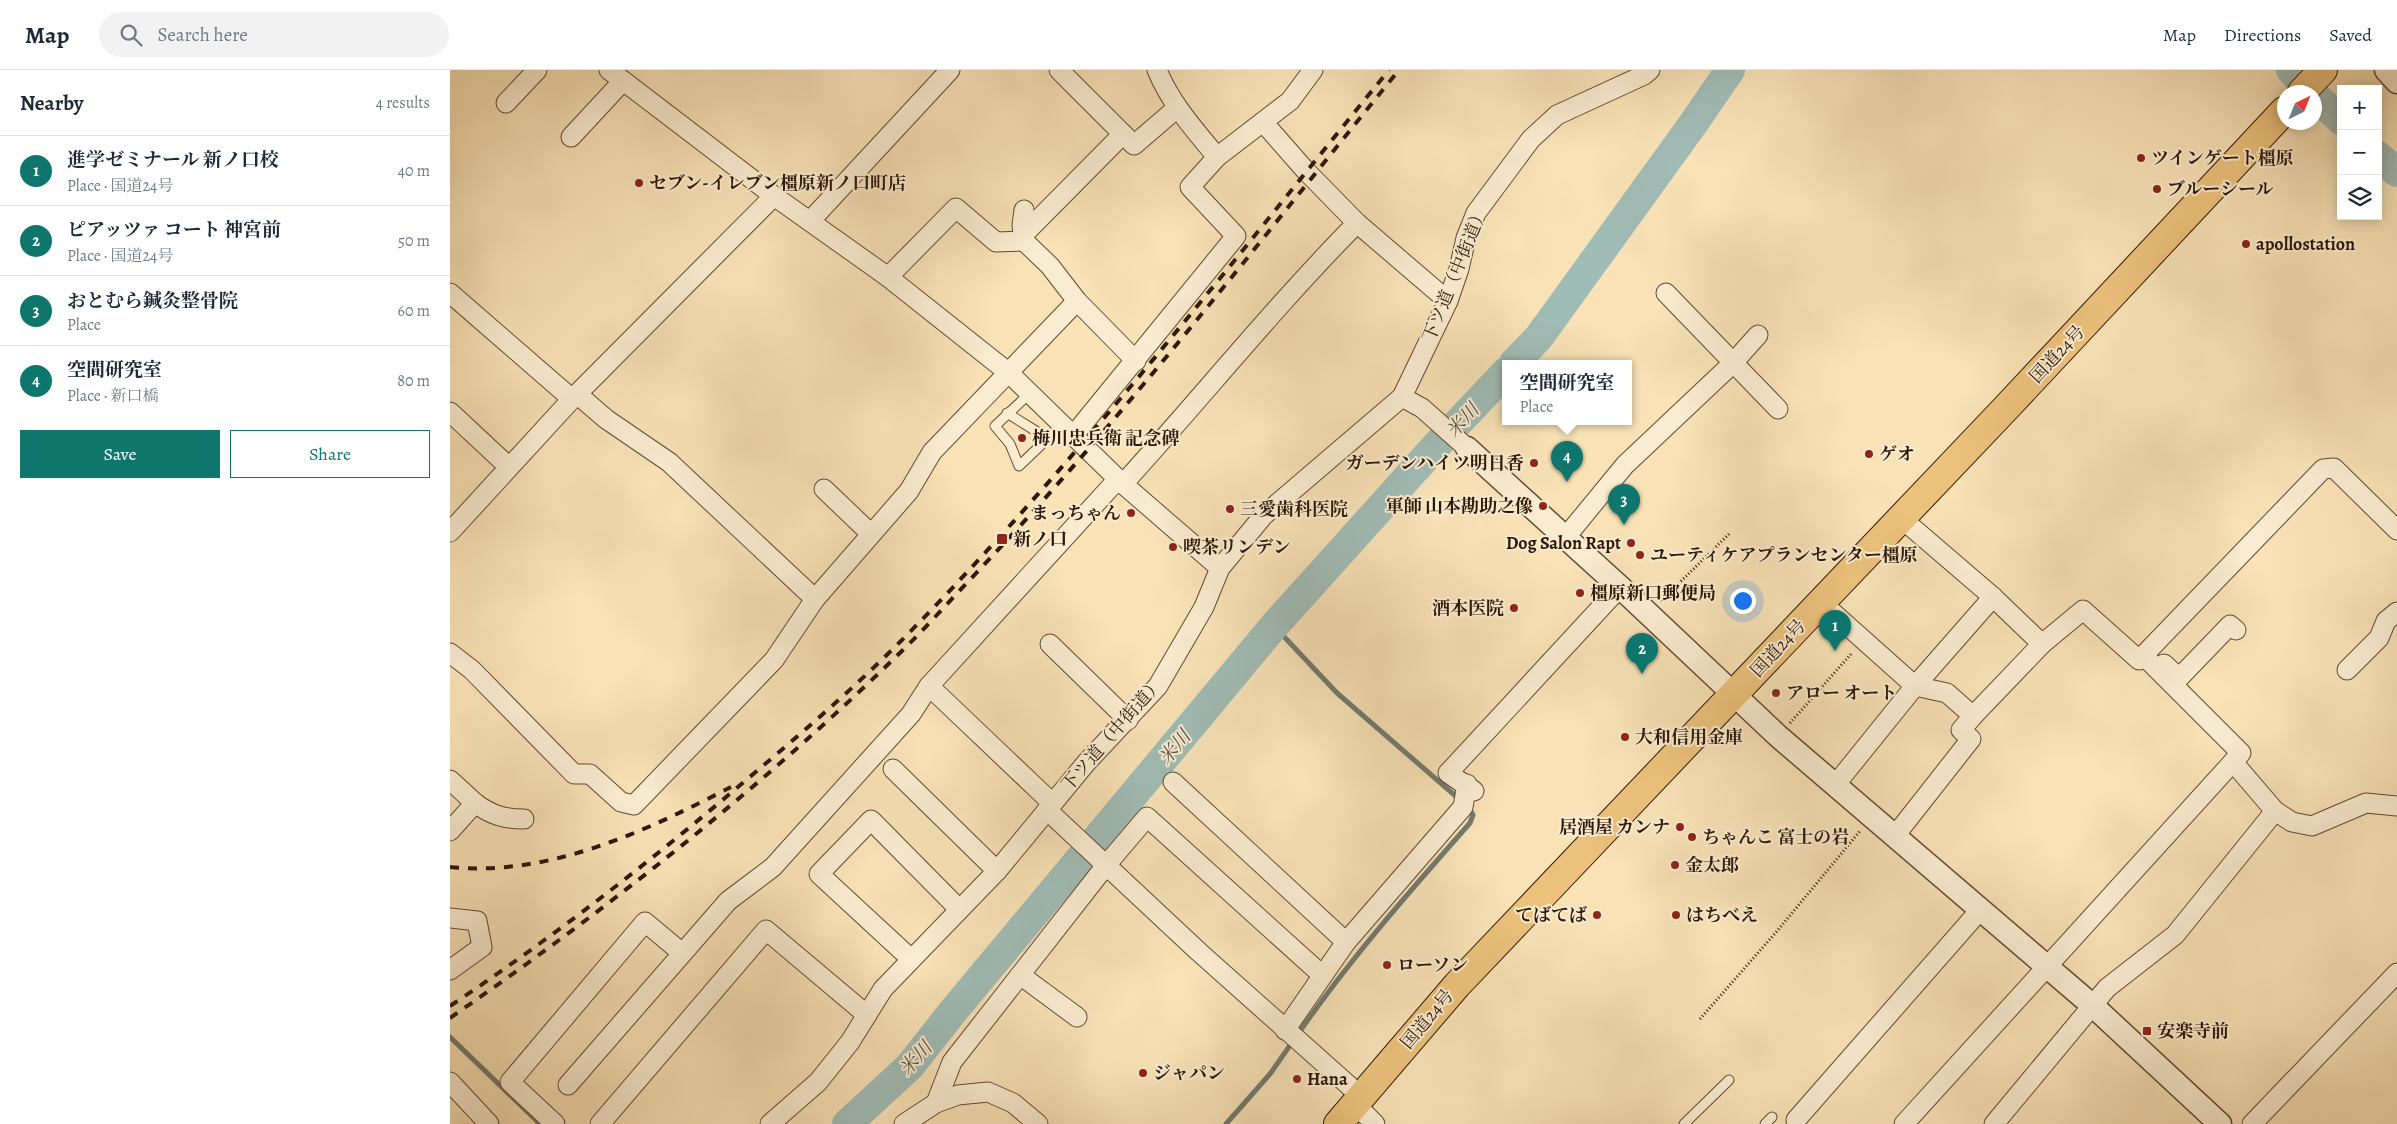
<!DOCTYPE html>
<meta charset="utf-8">
<style>
:root{--surface:#fff;--page:#f2f2f3;--text:#1f2937;--muted:#747a83;--line:#e0e1e3;--accent:#0f766e}
body{margin:0;font-family:Alegreya,"Noto Serif JP",serif;background:var(--page);color:var(--text)}
.controls{position:absolute;right:15px;top:15px;display:grid;overflow:hidden;border-radius:0px;box-shadow:0 2px 12px #0003}
.controls button{width:45px;height:45px;display:grid;place-items:center;padding:0;border:0;border-bottom:1px solid var(--line);background:var(--surface);color:var(--text);font:25px sans-serif}
.compass{position:absolute;left:1827px;top:15px;width:45px;height:45px;border-radius:50%;background:var(--surface);box-shadow:0 2px 12px #0003;rotate:43deg}
.you{position:absolute;left:1292px;top:530px;width:18px;height:18px;margin:-12px;border:4px solid #fff;border-radius:50%;background:#1a73e8;box-shadow:0 0 0 8px #1a73e833}
.badge{display:grid;place-items:center;width:32px;height:32px;border-radius:50%;background:var(--accent);color:#fff;font-size:16px;font-weight:700}
.pin{position:absolute;translate:-50% -41px;filter:drop-shadow(0 1px 2px #0008)}
.pin::after{content:'';position:absolute;top:26px;width:18px;height:15px;background:inherit;clip-path:polygon(0 0,100% 0,50% 100%)}
.popup{position:absolute;left:1052px;top:290px;width:130px;height:65px;box-sizing:border-box;display:grid;place-content:center;border-radius:0px;background:var(--surface);filter:drop-shadow(0 1px 4px #0005);font-size:16px;white-space:nowrap;color:var(--muted)}
.popup b{font-size:19px;color:var(--text)}
.popup::after{content:'';position:absolute;left:50%;top:100%;margin-left:-10px;border:10px solid transparent;border-top-color:var(--surface)}
.list{margin:0;padding:0;list-style:none}
h2{display:flex;justify-content:space-between;align-items:center;height:65px;margin:0;padding:0 20px;font-size:21px}
h2 small{font-size:16px;font-weight:400;color:var(--muted)}
.list li{display:grid;grid-template-columns:32px 1fr auto;gap:15px;align-items:center;box-sizing:border-box;height:70px;padding:0 20px;border-top:1px solid var(--line)}
.list b{display:block;font-size:19px;white-space:nowrap}
.list p{margin:0;font-size:16px;white-space:nowrap;color:var(--muted)}
.list em{font-size:16px;font-style:normal;color:var(--muted)}
.actions{display:flex;gap:10px;padding:15px 20px}
.actions a{flex:1;padding:11px 0;border:1px solid var(--accent);border-radius:0px;text-align:center;font-size:18px;color:var(--accent)}
.actions .main{background:var(--accent);color:#fff}
.icon{flex:none;width:28px;height:28px;fill:none;stroke:currentColor;stroke-width:2;stroke-linecap:round;stroke-linejoin:round}
.map{position:relative;flex:none;width:1947px;height:1054px;overflow:hidden}
header{display:flex;align-items:center;gap:30px;box-sizing:border-box;height:70px;padding:0 25px;background:var(--surface);border-bottom:1px solid var(--line)}
header strong{font-size:24px}
nav{display:flex;gap:28px;margin-inline-start:auto;font-size:18px}
.search{width:350px;height:45px;background:var(--page);display:flex;align-items:center;gap:12px;box-sizing:border-box;padding:0 18px;border-radius:28px;color:var(--muted);font-size:19px}
main{display:flex}
aside{flex:1;background:var(--surface)}
.map>svg:first-child{display:block}
</style>
<header>
<strong>Map</strong>
<div class="search"><svg class="icon" aria-label="search" viewBox="0 0 24 24"><circle cx="10" cy="10" r="6"/><path d="M15 15l6 6"/></svg>Search here</div>
<nav><a>Map</a><a>Directions</a><a>Saved</a></nav>
</header>
<main>
<aside>
<h2>Nearby<small>4 results</small></h2>
<ul class="list">
<li><span class="badge">1</span><div><b>進学ゼミナール 新ノ口校</b><p>Place · 国道24号</p></div><em>40 m</em></li>
<li><span class="badge">2</span><div><b>ピアッツァ コート 神宮前</b><p>Place · 国道24号</p></div><em>50 m</em></li>
<li><span class="badge">3</span><div><b>おとむら鍼灸整骨院</b><p>Place</p></div><em>60 m</em></li>
<li><span class="badge">4</span><div><b>空間研究室</b><p>Place · 新口橋</p></div><em>80 m</em></li>
</ul>
<div class="actions"><a class="main">Save</a><a>Share</a></div>
</aside>
<div class="map">
<svg width="1947" height="1054" viewBox="0 0 1947 1054">
<rect width="100%" height="100%" fill="#f8e2b6"/>
<filter id="stains"><feTurbulence type="fractalNoise" baseFrequency=".004" numOctaves="4"/><feColorMatrix values="0 0 0 0 .2 0 0 0 0 .09 0 0 0 0 .02 0 0 0 .5 -.17"/></filter>
<radialGradient id="worn" r=".72"><stop offset=".6" stop-color="#630" stop-opacity="0"/><stop offset="1" stop-color="#630" stop-opacity=".3"/></radialGradient>
<g fill="none" stroke-linecap="round" stroke-linejoin="round">
<g stroke="#737a70" stroke-width="5">
<polyline points="824,556 887,623 1009,729"/>
<path d="M848,964C900,889 960,821 1020,753L1023,745L1018,736"/>
<polyline points="0,967 90,1054"/>
<polyline points="776,1054 820,1004 843,971"/>
</g>
<g stroke="#a0bcb6" stroke-width="30">
<polyline points="1841,0 1862,22"/>
<polyline points="1864,25 1891,50"/>
<polyline points="1928,86 1947,102"/>
<polyline points="1064,293 1089,267 1243,54 1280,0"/>
<polyline points="397,1054 460,996 504,940 824,556 985,377 1056,302"/>
</g>
<defs>
<g id="service">
<polyline points="557,343 589,363 591,375 569,396 560,374 545,356 580,323"/>
<polyline points="1234,1054 1279,1010"/>
<polyline points="1315,1054 1322,1047"/>
</g>
<g id="minor">
<polyline points="159,0 324,126 438,207 559,303 673,414 770,498"/>
<polyline points="609,0 684,75 727,38"/>
<path d="M707,0C721,34 744,59 767,87L840,31L863,0"/>
<polyline points="56,33 87,0"/>
<polyline points="813,52 856,101 907,153 998,231"/>
<polyline points="121,67 173,11"/>
<polyline points="574,140 572,155 574,171 600,196 627,231 686,291"/>
<polyline points="361,150 500,0"/>
<polyline points="573,165 673,64"/>
<polyline points="438,207 506,138 546,172 574,171"/>
<polyline points="0,223 122,329"/>
<polyline points="1216,223 1328,339"/>
<polyline points="127,324 156,349 219,392 365,529"/>
<polyline points="952,327 972,338 1017,378"/>
<polyline points="0,342 59,397"/>
<polyline points="623,366 786,166 740,117 767,87"/>
<path d="M673,414C752,327 825,236 907,153"/>
<polyline points="374,419 421,464"/>
<polyline points="1451,448 1543,527 1592,574 1633,540 1689,590 1873,399 1884,398 1947,460"/>
<polyline points="0,462 122,329 324,126"/>
<polyline points="1115,468 1175,395 1282,294 1308,265"/>
<polyline points="1371,532 1465,616 1497,623 1523,646 1592,574"/>
<polyline points="600,574 678,650"/>
<polyline points="0,583 22,600 124,704 140,704 171,732 184,735 324,590 365,529 459,421 482,382 627,231"/>
<polyline points="1714,594 1729,608 1780,555 1786,560"/>
<polyline points="1897,600 1929,568 1936,551 1947,542"/>
<polyline points="479,616 602,733"/>
<polyline points="1783,692 1825,741 1842,752 1862,756 1916,733 1947,736"/>
<polyline points="443,699 547,801"/>
<polyline points="0,710 25,733 0,761"/>
<polyline points="723,712 896,872"/>
<polyline points="1386,714 1465,616 1543,527"/>
<polyline points="1024,721 998,703 1170,517"/>
<path d="M25,733C41,745 54,749 74,749"/>
<polyline points="597,740 749,882 904,1020 911,1040 925,1054"/>
<polyline points="1444,767 1521,669 1511,660 1523,646"/>
<polyline points="0,848 27,851 32,877 0,900"/>
<polyline points="461,889 369,804 421,750 509,839"/>
<polyline points="570,905 627,947"/>
<polyline points="835,960 896,872 1013,737 1017,714"/>
<polyline points="0,1012 39,1054"/>
<polyline points="118,1015 278,831 323,797 461,644 479,616 668,409"/>
<polyline points="486,1033 502,992 657,794 697,747 872,905"/>
<polyline points="1346,1050 1531,839"/>
<polyline points="105,1054 60,1012 195,852 232,883"/>
<polyline points="150,1054 316,860 417,945"/>
<polyline points="320,1054 368,1012 400,972 433,919 547,801 636,693 708,616 754,537 770,498 814,445 952,327 998,231 1009,199 1016,168 1026,143 1081,69 1107,45 1194,5 1200,0"/>
<polyline points="454,1054 486,1033 508,1025 538,1022 563,1033 588,1054"/>
<polyline points="1454,1054 1791,683 1693,585"/>
<polyline points="1544,1054 1657,918 1725,865 1825,741"/>
<polyline points="1802,1054 1947,903"/>
</g>
<g id="tertiary">
<polyline points="1936,0 1947,12"/>
<polyline points="1017,378 1170,517 1328,666 1643,936 1770,1054"/>
</g>
<g id="trunk">
<polyline points="1852,22 1873,0"/>
<polyline points="888,1054 1007,915 1555,339 1834,41"/>
</g>
</defs>
<use href="#service" stroke="#614a33" stroke-width="11"/>
<use href="#minor" stroke="#614a33" stroke-width="21"/>
<use href="#tertiary" stroke="#614a33" stroke-width="25"/>
<use href="#trunk" stroke="#2f1707" stroke-width="30"/>
<g stroke="#2f1707" stroke-width="3" stroke-dasharray="1 2.5" stroke-linecap="butt">
<polyline points="1211,531 1280,463"/>
<polyline points="1340,653 1402,583"/>
<polyline points="1250,949 1328,860 1410,761"/>
</g>
<use href="#service" stroke="#faecd0" stroke-width="9"/>
<use href="#minor" stroke="#faecd0" stroke-width="19"/>
<use href="#tertiary" stroke="#faecd0" stroke-width="22"/>
<use href="#trunk" stroke="#ecc17b" stroke-width="28"/>
<g stroke="#2f1707" stroke-width="4" stroke-dasharray="9 9" stroke-linecap="butt">
<path d="M0,797C99,807 196,761 281,717"/>
<path d="M0,936C99,870 192,798 282,722C340,673 398,624 452,570C628,392 781,193 939,0"/>
<path d="M0,948C162,836 316,714 457,576C482,551 506,524 531,498C680,340 812,168 949,0"/>
</g>
</g>
<g fill="#8f2418" stroke="#faecd0" stroke-width="2">
<circle cx="1691" cy="88" r="5"/>
<circle cx="189" cy="113" r="5"/>
<circle cx="1707" cy="119" r="5"/>
<circle cx="1796" cy="174" r="5"/>
<circle cx="572" cy="368" r="5"/>
<circle cx="1419" cy="384" r="5"/>
<circle cx="1084" cy="393" r="5"/>
<circle cx="1093" cy="436" r="5"/>
<circle cx="780" cy="439" r="5"/>
<circle cx="681" cy="443" r="5"/>
<rect x="546" y="463" width="12" height="12" rx="2.5"/>
<circle cx="1181" cy="473" r="5"/>
<circle cx="723" cy="477" r="5"/>
<circle cx="1190" cy="485" r="5"/>
<circle cx="1130" cy="523" r="5"/>
<circle cx="1064" cy="538" r="5"/>
<circle cx="1326" cy="623" r="5"/>
<circle cx="1175" cy="667" r="5"/>
<circle cx="1230" cy="757" r="5"/>
<circle cx="1242" cy="767" r="5"/>
<circle cx="1225" cy="795" r="5"/>
<circle cx="1147" cy="845" r="5"/>
<circle cx="1226" cy="845" r="5"/>
<circle cx="937" cy="895" r="5"/>
<rect x="1692" y="956" width="10" height="10" rx="2.5"/>
<circle cx="693" cy="1003" r="5"/>
<circle cx="847" cy="1009" r="5"/>
</g>
<g text-anchor="middle" stroke-width="4" stroke-linejoin="round" paint-order="stroke">
<g font-size="18" font-weight="bold" fill="#2f1707" stroke="#faecd0" text-anchor="start">
<text x="1701" y="94">ツインゲート橿原</text>
<text x="199" y="119">セブン-イレブン橿原新ノ口町店</text>
<text x="1717" y="125">ブルーシール</text>
<text x="1806" y="180">apollostation</text>
<text x="582" y="374">梅川忠兵衛 記念碑</text>
<text x="1429" y="390">ゲオ</text>
<text x="1074" y="399" text-anchor="end">ガーデンハイツ明日香</text>
<text x="1083" y="442" text-anchor="end">軍師 山本勘助之像</text>
<text x="790" y="445">三愛歯科医院</text>
<text x="671" y="449" text-anchor="end">まっちゃん</text>
<text x="563" y="475">新ノ口</text>
<text x="1171" y="479" text-anchor="end">Dog Salon Rapt</text>
<text x="733" y="483">喫茶リンデン</text>
<text x="1200" y="491">ユーティケアプランセンター橿原</text>
<text x="1140" y="529">橿原新口郵便局</text>
<text x="1054" y="544" text-anchor="end">酒本医院</text>
<text x="1336" y="629">アロー オート</text>
<text x="1185" y="673">大和信用金庫</text>
<text x="1220" y="763" text-anchor="end">居酒屋 カンナ</text>
<text x="1252" y="773">ちゃんこ 富士の岩</text>
<text x="1235" y="801">金太郎</text>
<text x="1137" y="851" text-anchor="end">てばてば</text>
<text x="1236" y="851">はちべえ</text>
<text x="947" y="901">ローソン</text>
<text x="1707" y="967">安楽寺前</text>
<text x="703" y="1009">ジャパン</text>
<text x="857" y="1015">Hana</text>
</g>
<g font-size="18" fill="#2f1707" stroke="#faecd0">
<text transform="translate(1005 204) rotate(-68)" y="6">下ツ道（中街道）</text>
<text transform="translate(1607 284) rotate(-47)" y="6">国道24号</text>
<text transform="translate(1328 578) rotate(-47)" y="6">国道24号</text>
<text transform="translate(662 664) rotate(-49)" y="6">下ツ道（中街道）</text>
<text transform="translate(977 949) rotate(-50)" y="6">国道24号</text>
</g>
<g font-size="19" font-style="italic" fill="#575144" stroke="#faecd0">
<text transform="translate(1012 350) rotate(-48)" y="7">米川</text>
<text transform="translate(724 677) rotate(-50)" y="7">米川</text>
<text transform="translate(465 988) rotate(-48)" y="7">米川</text>
</g>
</g>
<rect width="100%" height="100%" filter="url(#stains)"/>
<rect width="100%" height="100%" fill="url(#worn)"/>
</svg>
<div class="controls">
<button>+</button>
<button>−</button>
<button><svg class="icon" aria-label="layers" viewBox="0 0 24 24"><path d="M12 4l9 5-9 5-9-5zM3 14l9 5 9-5"/></svg></button>
</div>
<svg class="compass" viewBox="-18 -18 36 36"><path d="M0-13l5 13h-10z" fill="#e53935"/><path d="M0 13l5-13h-10z" fill="#747a83"/></svg>
<div class="you"></div>
<div class="pin badge" style="left:1385px;top:581px">1</div>
<div class="pin badge" style="left:1192px;top:604px">2</div>
<div class="pin badge" style="left:1174px;top:455px">3</div>
<div class="pin badge" style="left:1117px;top:412px">4</div>
<div class="popup"><b>空間研究室</b>Place</div>
</div>
</main>
